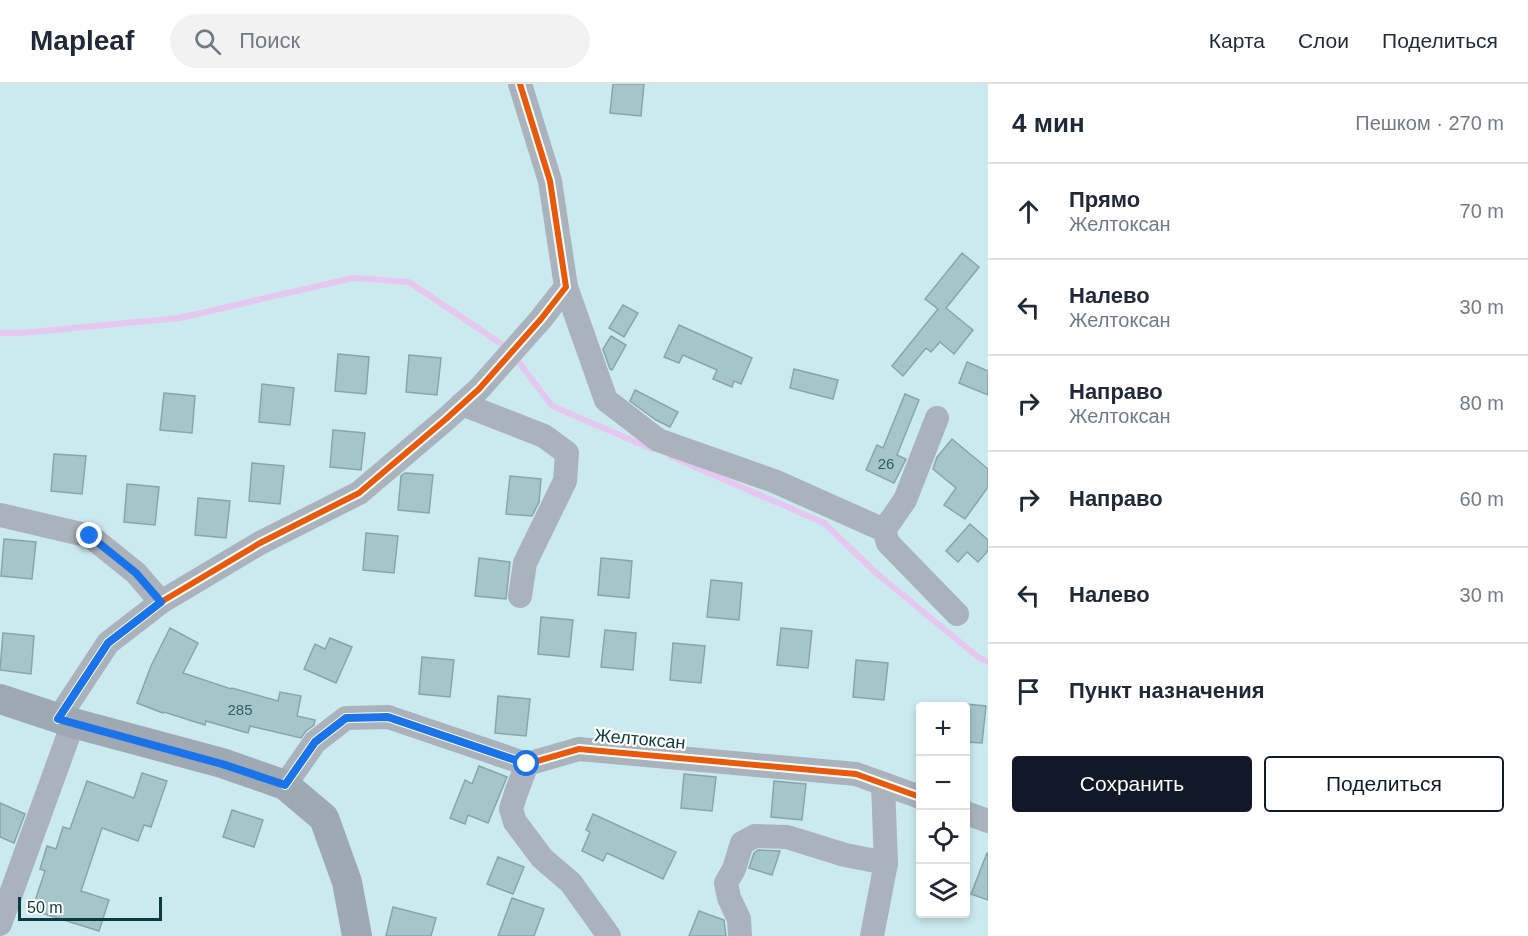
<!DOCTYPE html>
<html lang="ru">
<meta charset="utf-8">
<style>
:root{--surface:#fff;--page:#f2f2f3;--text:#1f2937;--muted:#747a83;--line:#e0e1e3;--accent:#111827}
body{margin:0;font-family:Helvetica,sans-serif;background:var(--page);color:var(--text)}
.controls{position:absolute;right:18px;bottom:18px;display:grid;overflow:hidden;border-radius:6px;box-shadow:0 3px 9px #0003}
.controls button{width:54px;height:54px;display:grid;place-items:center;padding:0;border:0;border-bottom:2px solid var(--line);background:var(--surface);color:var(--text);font:30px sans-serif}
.scale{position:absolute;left:18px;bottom:15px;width:144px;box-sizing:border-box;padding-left:6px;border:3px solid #0b3a40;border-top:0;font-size:16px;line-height:21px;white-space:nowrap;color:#0b3a40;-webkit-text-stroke:4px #fff;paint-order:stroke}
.stop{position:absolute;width:18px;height:18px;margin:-14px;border:4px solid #1a73e8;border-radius:50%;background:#fff}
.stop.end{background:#1a73e8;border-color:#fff;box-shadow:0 2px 6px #0008}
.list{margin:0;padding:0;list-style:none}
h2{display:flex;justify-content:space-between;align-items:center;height:78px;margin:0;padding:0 24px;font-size:26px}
h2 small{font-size:20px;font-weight:400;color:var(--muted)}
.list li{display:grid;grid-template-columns:39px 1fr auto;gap:18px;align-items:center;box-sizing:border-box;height:96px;padding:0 24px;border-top:2px solid var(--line)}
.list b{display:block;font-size:22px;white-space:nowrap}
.list p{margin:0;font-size:20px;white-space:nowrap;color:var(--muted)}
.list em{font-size:20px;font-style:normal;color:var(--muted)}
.actions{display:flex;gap:12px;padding:18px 24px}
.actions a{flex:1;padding:14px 0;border:2px solid var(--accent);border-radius:6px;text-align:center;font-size:21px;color:var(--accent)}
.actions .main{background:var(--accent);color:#fff}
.icon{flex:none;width:33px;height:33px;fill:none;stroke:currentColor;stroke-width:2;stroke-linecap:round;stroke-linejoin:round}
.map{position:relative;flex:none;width:988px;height:852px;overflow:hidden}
header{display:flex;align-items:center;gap:36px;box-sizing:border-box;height:84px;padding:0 30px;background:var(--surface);border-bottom:2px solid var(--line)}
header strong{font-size:28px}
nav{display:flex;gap:33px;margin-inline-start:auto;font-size:21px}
.search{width:420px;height:54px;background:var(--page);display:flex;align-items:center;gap:15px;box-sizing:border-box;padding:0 21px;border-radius:33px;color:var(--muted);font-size:22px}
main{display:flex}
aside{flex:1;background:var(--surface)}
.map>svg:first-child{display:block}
</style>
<header>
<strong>Mapleaf</strong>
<div class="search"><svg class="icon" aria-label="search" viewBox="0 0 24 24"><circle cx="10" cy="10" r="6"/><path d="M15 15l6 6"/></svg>Поиск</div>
<nav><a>Карта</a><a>Слои</a><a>Поделиться</a></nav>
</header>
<main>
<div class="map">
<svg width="988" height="852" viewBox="0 0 988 852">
<rect width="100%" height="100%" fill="#cbeaef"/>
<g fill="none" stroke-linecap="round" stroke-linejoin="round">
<g stroke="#e6c7ef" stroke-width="6">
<polyline points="0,249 22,249 179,234 353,194 409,198 509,265"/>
<polyline points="515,273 552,322 652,365"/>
<polyline points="670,372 824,439 875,488 978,573 988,578"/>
</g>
</g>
<g fill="#a4c6cb" stroke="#88a5aa" stroke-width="1.5">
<polygon points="613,0 644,0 641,32 610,29"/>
<polygon points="962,169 979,183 946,224 973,246 954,270 940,258 931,268 926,264 903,292 892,282 938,225 925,215"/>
<polygon points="623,221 638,229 624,253 609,244"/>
<polygon points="679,241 752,274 741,300 734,297 732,303 713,295 717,286 683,271 679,279 664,273"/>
<polygon points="611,252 626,261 612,286 610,285 603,265"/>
<polygon points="338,270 369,273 366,310 335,307"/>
<polygon points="409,271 441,274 437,311 406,308"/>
<polygon points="967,278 988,287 988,311 959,299"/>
<polygon points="794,285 838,296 833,315 790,304"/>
<polygon points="262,300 294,304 290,341 259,338"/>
<polygon points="635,306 678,328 670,343 656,336 630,317"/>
<polygon points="164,309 195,312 192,349 160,346"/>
<polygon points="905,310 919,316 897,371 906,375 894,399 866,386 877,361 883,364"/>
<polygon points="333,346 365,349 361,386 330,383"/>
<polygon points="952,355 988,385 988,403 965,435 944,421 956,404 933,385 937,373"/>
<polygon points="54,370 86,372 82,410 51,407"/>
<polygon points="252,379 284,382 280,420 249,417"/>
<polygon points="405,389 433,391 429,429 398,426 401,392"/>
<polygon points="510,392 541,395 539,418 532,432 506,430"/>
<polygon points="127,400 159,403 155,441 124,438"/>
<polygon points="198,414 230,417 226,454 195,451"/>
<polygon points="970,440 988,456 988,467 978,478 967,468 958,478 946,467"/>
<polygon points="366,449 398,452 394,489 363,486"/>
<polygon points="4,455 36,458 32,495 1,492"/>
<polygon points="479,474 510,478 506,515 475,512"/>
<polygon points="601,474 632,477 629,514 598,511"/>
<polygon points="711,496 742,499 739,536 707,533"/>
<polygon points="541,533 573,536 569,573 538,570"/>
<polygon points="170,544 198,559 183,589 231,605 232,604 278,617 280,608 301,612 297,632 315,636 314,641 306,647 301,654 250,642 248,649 206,637 205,641 164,628 163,629 137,619 151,582"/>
<polygon points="781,544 812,547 808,584 777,581"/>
<polygon points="605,546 636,549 633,586 601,583"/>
<polygon points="3,549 34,552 31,590 0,586"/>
<polygon points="330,554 352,563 336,599 304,585 315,560 325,565"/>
<polygon points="673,559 705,562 701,599 670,596"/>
<polygon points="422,573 454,576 450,613 419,610"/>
<polygon points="856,576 888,579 884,616 853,613"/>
<polygon points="498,612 530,615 526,652 495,649"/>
<polygon points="966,620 986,622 982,659 966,658"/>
<polygon points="479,682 507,693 488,739 468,731 465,740 450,734 465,696 472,700"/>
<polygon points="142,689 167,697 151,743 144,741 138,757 102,744 81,807 109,816 99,847 32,826 45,787 40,785 47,762 56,765 63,743 70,745 87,697 134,714"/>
<polygon points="684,690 716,693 712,727 681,724"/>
<polygon points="774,697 806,700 802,736 771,733"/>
<polygon points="0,719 25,730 14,759 0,753"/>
<polygon points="232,726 263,736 254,763 223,753"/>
<polygon points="593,730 676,768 663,795 607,769 603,777 582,767 590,748 586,746"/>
<polygon points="758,766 780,767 772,791 749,784 754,769"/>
<polygon points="987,769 988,769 988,816 971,810"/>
<polygon points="498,773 524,783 513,810 487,800"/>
<polygon points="512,814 544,825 534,852 498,852"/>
<polygon points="393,823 436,834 431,852 386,852"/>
<polygon points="699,827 724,836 726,852 689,852"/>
</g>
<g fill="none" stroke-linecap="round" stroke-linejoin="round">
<g stroke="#aab2bb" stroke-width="24">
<polyline points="566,203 606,316 658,356 774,397 884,446 888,459 957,530"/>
<polyline points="462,320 544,352 567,369 565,397 525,479 520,512"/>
<polyline points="0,431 90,452 136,489 161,518"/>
<polyline points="884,446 905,416 937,334"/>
<polyline points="58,635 108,559 161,518 260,459 359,409 446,335 479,305 541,235 566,203 550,97 520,0"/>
<polyline points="527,680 516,709 511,725 515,738 542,774 571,799 609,852"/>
<polyline points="285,701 315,658 346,634 388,633 527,680 579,665 856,690 920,713"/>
<polyline points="966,729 988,737"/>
<polyline points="0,840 73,639"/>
<polyline points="740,852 739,835 729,814 726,799 734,785 742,759 755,752 787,753 845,771 886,779"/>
<polyline points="872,852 886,779 883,700"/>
</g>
<polyline stroke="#9ea9b4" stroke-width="30" points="0,615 73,639 222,679 285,701 324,734 347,798 357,852"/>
<defs>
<g id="cycleway">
<polyline points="58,635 108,559 161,518 260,459 359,409 446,335 479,305 541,235 566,203 550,97 520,0"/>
<polyline points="285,701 315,658 346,634 388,633 527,680 579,665 856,690 920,713"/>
</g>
</defs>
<use href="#cycleway" stroke="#fff" stroke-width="10"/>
<use href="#cycleway" stroke="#e8590c" stroke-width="6"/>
</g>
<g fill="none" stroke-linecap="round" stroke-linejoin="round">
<polyline stroke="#1a73e8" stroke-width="8" points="90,452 136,489 161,518 108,559 58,635 222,680 285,701 315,658 346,634 388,633 527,680"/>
</g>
<g text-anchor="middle" stroke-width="4.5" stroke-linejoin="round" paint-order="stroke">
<g font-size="15" fill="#315d63">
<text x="886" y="385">26</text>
<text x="240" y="631">285</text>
</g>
<g font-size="18" fill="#0b3a40" stroke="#fff">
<text transform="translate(640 655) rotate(5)" y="6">Желтоксан</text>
</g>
</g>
</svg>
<div class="controls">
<button>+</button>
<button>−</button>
<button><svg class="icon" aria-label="locate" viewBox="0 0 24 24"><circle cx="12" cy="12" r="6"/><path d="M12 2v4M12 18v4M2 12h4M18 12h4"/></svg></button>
<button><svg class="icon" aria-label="layers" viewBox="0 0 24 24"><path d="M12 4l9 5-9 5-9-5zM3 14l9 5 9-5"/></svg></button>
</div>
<div class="scale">50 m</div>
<div class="stop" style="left:527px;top:680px"></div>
<div class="stop end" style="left:90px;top:452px"></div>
</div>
<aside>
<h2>4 мин<small>Пешком · 270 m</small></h2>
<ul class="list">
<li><svg class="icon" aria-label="ahead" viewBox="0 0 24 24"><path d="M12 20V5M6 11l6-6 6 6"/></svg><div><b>Прямо</b><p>Желтоксан</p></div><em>70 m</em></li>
<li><svg class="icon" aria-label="left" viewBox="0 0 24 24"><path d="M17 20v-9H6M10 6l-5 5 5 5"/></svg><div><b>Налево</b><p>Желтоксан</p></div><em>30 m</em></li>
<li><svg class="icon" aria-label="right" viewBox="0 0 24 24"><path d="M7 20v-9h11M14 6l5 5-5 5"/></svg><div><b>Направо</b><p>Желтоксан</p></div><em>80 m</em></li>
<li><svg class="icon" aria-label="right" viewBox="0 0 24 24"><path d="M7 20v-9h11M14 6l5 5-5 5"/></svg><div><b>Направо</b></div><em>60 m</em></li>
<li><svg class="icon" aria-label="left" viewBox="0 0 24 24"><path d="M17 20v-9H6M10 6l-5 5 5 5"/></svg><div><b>Налево</b></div><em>30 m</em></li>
<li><svg class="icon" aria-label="arrive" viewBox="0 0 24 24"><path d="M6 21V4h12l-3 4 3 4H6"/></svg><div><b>Пункт назначения</b></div></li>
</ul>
<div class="actions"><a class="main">Сохранить</a><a>Поделиться</a></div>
</aside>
</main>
